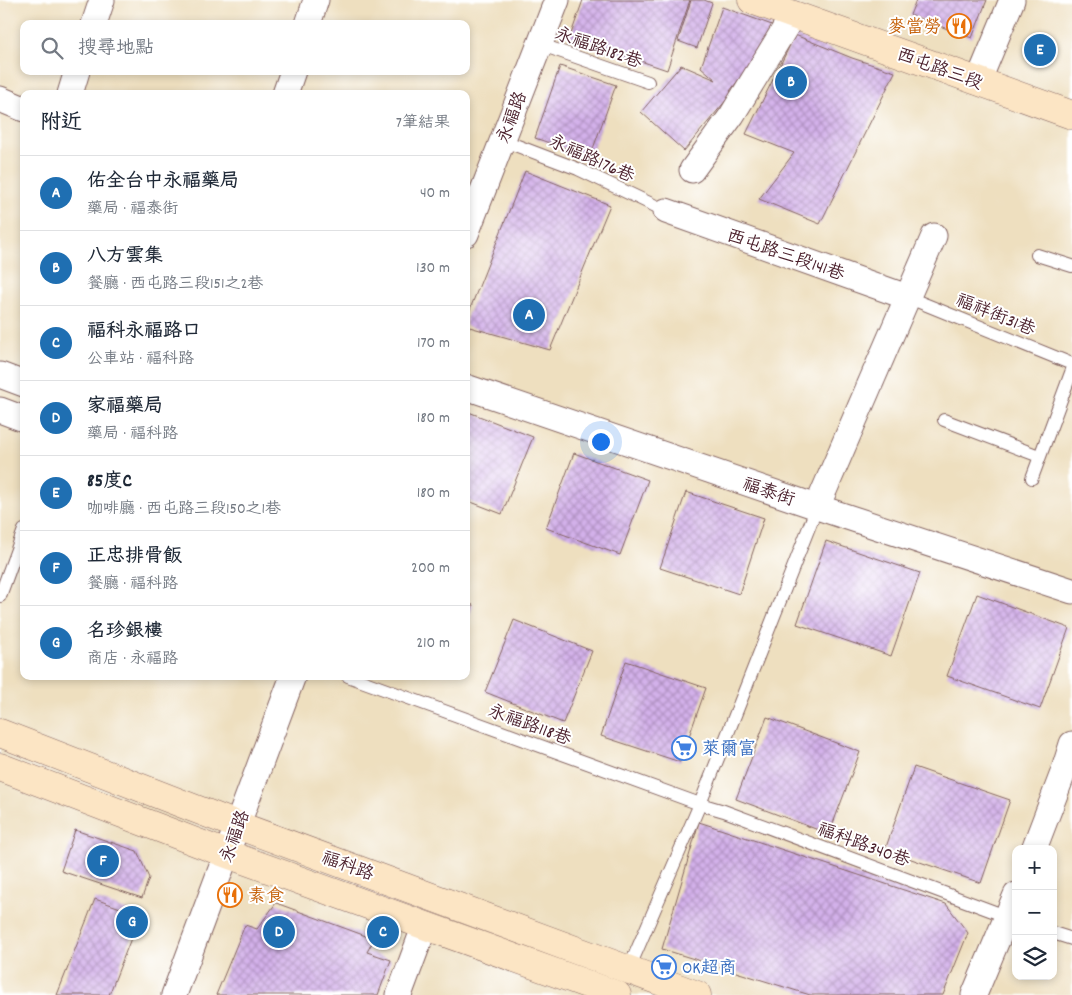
<!DOCTYPE html>
<html lang="zh-TW">
<meta charset="utf-8">
<style>
:root{--surface:#fff;--page:#f2f2f3;--text:#1f2937;--muted:#747a83;--line:#e0e1e3;--accent:#1f6fb2}
body{margin:0;font-family:Dekko,"LXGW WenKai TC",sans-serif;background:var(--page);color:var(--text)}
.controls{position:absolute;right:15px;bottom:15px;display:grid;overflow:hidden;border-radius:10px;box-shadow:0 2px 8px #0003}
.controls button{width:45px;height:45px;display:grid;place-items:center;padding:0;border:0;border-bottom:1px solid var(--line);background:var(--surface);color:var(--text);font:25px sans-serif}
.you{position:absolute;left:600px;top:441px;width:18px;height:18px;margin:-12px;border:4px solid #fff;border-radius:50%;background:#1a73e8;box-shadow:0 0 0 8px #1a73e833}
.badge{display:grid;place-items:center;width:32px;height:32px;border-radius:50%;background:var(--accent);color:#fff;font-size:16px;font-weight:700}
.pin{position:absolute;translate:-50% -50%;border:2px solid #fff;box-shadow:0 1px 5px #0006}
.list{margin:0;padding:0;list-style:none}
h2{display:flex;justify-content:space-between;align-items:center;height:65px;margin:0;padding:0 20px;font-size:21px}
h2 small{font-size:16px;font-weight:400;color:var(--muted)}
.list li{display:grid;grid-template-columns:32px 1fr auto;gap:15px;align-items:center;box-sizing:border-box;height:75px;padding:0 20px;border-top:1px solid var(--line)}
.list b{display:block;font-size:19px;white-space:nowrap}
.list p{margin:0;font-size:16px;white-space:nowrap;color:var(--muted)}
.list em{font-size:16px;font-style:normal;color:var(--muted)}
.icon{flex:none;width:28px;height:28px;fill:none;stroke:currentColor;stroke-width:2;stroke-linecap:round;stroke-linejoin:round}
.map{position:relative;flex:none;width:1072px;height:995px;overflow:hidden}
.search{position:absolute;background:var(--surface);box-shadow:0 2px 8px #0003;left:20px;top:20px;width:450px;height:55px;display:flex;align-items:center;gap:12px;box-sizing:border-box;padding:0 18px;border-radius:10px;color:var(--muted);font-size:19px}
.panel{position:absolute;background:var(--surface);box-shadow:0 2px 8px #0003;left:20px;top:90px;width:450px;height:590px;border-radius:10px}
.map>svg:first-child{display:block}
</style>
<div class="map">
<svg width="1072" height="995" viewBox="0 0 1072 995">
<defs>
<pattern id="building-cross-hatch" width="8" height="8" patternUnits="userSpaceOnUse" patternTransform="scale(1.25)"><rect width="8" height="8" fill="#d3b1ea"/><path d="M0 0l8 8M0 8l8-8" fill="none" stroke="#ad8fbe"/></pattern>
</defs>
<rect width="100%" height="100%" fill="#fff"/>
<filter id="ink" filterUnits="userSpaceOnUse"><feTurbulence type="fractalNoise" baseFrequency=".02" numOctaves="2"/><feDisplacementMap in="SourceGraphic" scale="10" xChannelSelector="R" yChannelSelector="G"/><feConvolveMatrix kernelMatrix="1 2 1 2 8 2 1 2 1" color-interpolation-filters="sRGB"/></filter>
<filter id="wash" filterUnits="userSpaceOnUse"><feTurbulence type="fractalNoise" baseFrequency=".0096" numOctaves="4" result="noise"/><feDisplacementMap in="SourceGraphic" scale="20" xChannelSelector="R" yChannelSelector="G"/><feGaussianBlur stdDeviation="1.12" result="paint"/><feColorMatrix in="noise" values="0 0 0 0 0 0 0 0 0 0 0 0 0 0 0 0 0 1.4 0 .05"/><feComposite in="paint" operator="in"/></filter>
<g filter="url(#wash)">
<rect width="100%" height="100%" fill="#eedfbf"/>
<g id="blocks">
<g fill="url(#building-cross-hatch)">
<polygon points="583,0 690,0 667,70 570,37"/>
<polygon points="691,0 704,0 712,3 697,48 678,41"/>
<polygon points="916,0 987,0 972,38 910,15"/>
<polygon points="722,7 772,25 757,56 730,91 732,93 684,151 641,112 681,65 716,80 701,67"/>
<polygon points="795,35 852,58 895,72 820,224 759,199 794,153 746,134"/>
<polygon points="560,66 616,85 590,157 535,138"/>
<polygon points="525,171 610,205 550,350 466,326 466,319"/>
<polygon points="466,411 533,437 502,514 466,500"/>
<polygon points="574,453 648,480 620,555 546,528"/>
<polygon points="686,492 764,518 739,594 660,568"/>
<polygon points="826,541 920,573 891,656 797,624"/>
<polygon points="977,594 1069,628 1040,709 947,676"/>
<polygon points="466,603 473,605 467,624 466,624"/>
<polygon points="514,620 592,651 563,723 485,692"/>
<polygon points="626,661 706,688 680,762 601,736"/>
<polygon points="767,717 860,752 829,834 736,799"/>
<polygon points="914,767 1010,800 981,883 885,850"/>
<polygon points="699,822 946,904 968,933 943,995 810,995 662,949"/>
<polygon points="75,830 137,851 149,878 142,898 61,871"/>
<polygon points="95,899 140,915 109,995 57,995"/>
<polygon points="276,903 374,939 367,952 391,960 378,995 216,995 245,925 257,929"/>
</g>
</g>
</g>
<g filter="url(#ink)">
<use href="#blocks" fill-opacity="0" stroke="#83625f" stroke-width="1"/>
<g fill="none" stroke-linecap="round" stroke-linejoin="round">
<defs>
<g id="lane">
<polyline points="539,44 648,82"/>
<polyline points="502,140 578,169 666,211"/>
<polyline points="1037,255 1072,266"/>
<polyline points="907,297 1072,364"/>
<polyline points="944,420 1039,456"/>
<polyline points="1032,478 1072,370"/>
<polyline points="0,596 24,530"/>
<polyline points="348,676 700,804 724,811 1011,918"/>
<polyline points="1053,933 1072,939"/>
<polyline points="627,973 700,804 817,507"/>
</g>
<g id="street">
<polyline points="94,24 102,0"/>
<polyline points="308,24 316,0"/>
<polyline points="978,82 1012,0"/>
<polyline points="70,94 77,71"/>
<polyline points="285,94 293,71"/>
<polyline points="0,99 24,109"/>
<polyline points="692,170 732,115 793,15"/>
<polyline points="666,211 907,297"/>
<polyline points="466,234 557,0"/>
<polyline points="0,375 24,384"/>
<polyline points="466,387 817,507 1072,591"/>
<polyline points="0,410 24,419"/>
<polyline points="817,507 934,236"/>
<polyline points="1034,849 1063,773 1072,744"/>
<polyline points="174,995 293,676"/>
<polyline points="399,995 425,925"/>
<polyline points="974,995 1016,895"/>
</g>
<g id="secondary">
<polyline points="752,0 1072,115"/>
<polyline points="0,733 237,825 697,995"/>
<polyline points="0,767 227,854 617,995"/>
</g>
</defs>
<use href="#lane" stroke="#83625f" stroke-width="14"/>
<use href="#street" stroke="#83625f" stroke-width="27"/>
<use href="#secondary" stroke="#83625f" stroke-width="29"/>
<use href="#lane" stroke="#fff" stroke-width="12"/>
<use href="#street" stroke="#fff" stroke-width="25"/>
<use href="#secondary" stroke="#fce5c4" stroke-width="28"/>
</g>
</g>
<defs>
<symbol id="restaurant-ring" viewBox="-11 -11 22 22"><circle r="9.5" fill="#fff" stroke="#e8710a" stroke-width="1.5"/><path d="M-5-6h1v4h1v-4h1v4h1v-4h1v5L-1.5 .5V6h-2V.5L-5-1ZM5-6V6H3V1.5H1.5Q1.5-4 5-6Z" fill="#e8710a"/></symbol>
<symbol id="supermarket-ring" viewBox="-11 -11 22 22"><circle r="9.5" fill="#fff" stroke="#3f7fe0" stroke-width="1.5"/><path d="M-6-5.5h2.5l.6 2H6L4.5 2H-2.5L-4.4-4H-6ZM-1.5 3.2a1.3 1.3 0 1 0 .1 0ZM3 3.2a1.3 1.3 0 1 0 .1 0Z" fill="#3f7fe0"/></symbol>
</defs>
<g fill-rule="evenodd">
<use href="#restaurant-ring" x="945" y="12" width="28" height="28"/>
<use href="#supermarket-ring" x="670" y="734" width="28" height="28"/>
<use href="#restaurant-ring" x="216" y="881" width="28" height="28"/>
<use href="#supermarket-ring" x="650" y="953" width="28" height="28"/>
</g>
<g text-anchor="middle" stroke-width="4" stroke-linejoin="round" paint-order="stroke">
<g font-size="18" fill="#c56008" stroke="#fff" text-anchor="end">
<text x="942" y="32">麥當勞</text>
<text x="248" y="901" text-anchor="start">素食</text>
</g>
<g font-size="18" fill="#4a1f2b" stroke="#fff">
<text transform="translate(599 47) rotate(19)" y="6">永福路182巷</text>
<text transform="translate(940 68) rotate(20)" y="6">西屯路三段</text>
<text transform="translate(511 117) rotate(-69)" y="6">永福路</text>
<text transform="translate(592 158) rotate(24)" y="6">永福路176巷</text>
<text transform="translate(786 254) rotate(19)" y="6">西屯路三段141巷</text>
<text transform="translate(996 314) rotate(22)" y="6">福祥街31巷</text>
<text transform="translate(769 491) rotate(19)" y="6">福泰街</text>
<text transform="translate(530 724) rotate(20)" y="6">永福路118巷</text>
<text transform="translate(234 836) rotate(-70)" y="6">永福路</text>
<text transform="translate(864 844) rotate(20)" y="6">福科路340巷</text>
<text transform="translate(348 865) rotate(20)" y="6">福科路</text>
</g>
<g font-size="18" fill="#366cbe" stroke="#fff" text-anchor="start">
<text x="702" y="754">萊爾富</text>
<text x="682" y="973">OK超商</text>
</g>
</g>
</svg>
<div class="controls">
<button>+</button>
<button>−</button>
<button><svg class="icon" aria-label="layers" viewBox="0 0 24 24"><path d="M12 4l9 5-9 5-9-5zM3 14l9 5 9-5"/></svg></button>
</div>
<div class="you"></div>
<div class="pin badge" style="left:529px;top:315px">A</div>
<div class="pin badge" style="left:791px;top:82px">B</div>
<div class="pin badge" style="left:383px;top:932px">C</div>
<div class="pin badge" style="left:279px;top:932px">D</div>
<div class="pin badge" style="left:1040px;top:50px">E</div>
<div class="pin badge" style="left:103px;top:861px">F</div>
<div class="pin badge" style="left:132px;top:922px">G</div>
<div class="search"><svg class="icon" aria-label="search" viewBox="0 0 24 24"><circle cx="10" cy="10" r="6"/><path d="M15 15l6 6"/></svg>搜尋地點</div>
<section class="panel">
<h2>附近<small>7筆結果</small></h2>
<ul class="list">
<li><span class="badge">A</span><div><b>佑全台中永福藥局</b><p>藥局 · 福泰街</p></div><em>40 m</em></li>
<li><span class="badge">B</span><div><b>八方雲集</b><p>餐廳 · 西屯路三段151之2巷</p></div><em>130 m</em></li>
<li><span class="badge">C</span><div><b>福科永福路口</b><p>公車站 · 福科路</p></div><em>170 m</em></li>
<li><span class="badge">D</span><div><b>家福藥局</b><p>藥局 · 福科路</p></div><em>180 m</em></li>
<li><span class="badge">E</span><div><b>85度C</b><p>咖啡廳 · 西屯路三段150之1巷</p></div><em>180 m</em></li>
<li><span class="badge">F</span><div><b>正忠排骨飯</b><p>餐廳 · 福科路</p></div><em>200 m</em></li>
<li><span class="badge">G</span><div><b>名珍銀樓</b><p>商店 · 永福路</p></div><em>210 m</em></li>
</ul>
</section>
</div>
